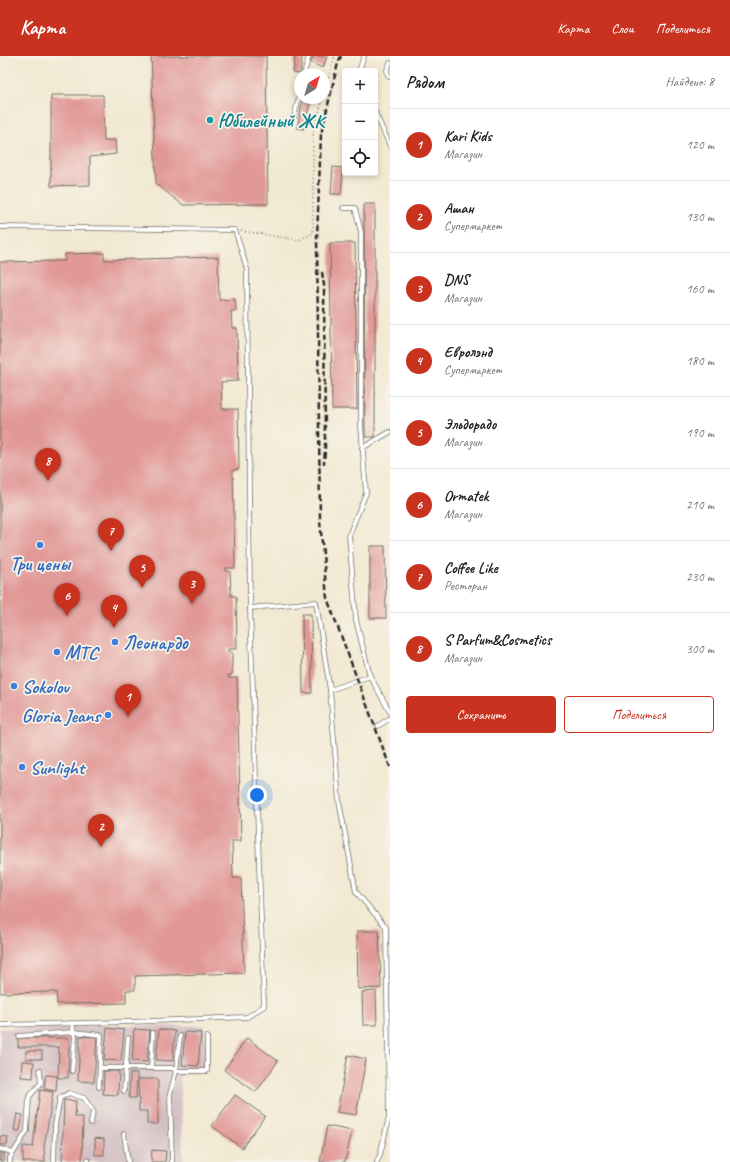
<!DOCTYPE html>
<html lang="ru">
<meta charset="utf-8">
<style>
:root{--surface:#fff;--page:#f6f6f6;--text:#202124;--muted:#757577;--line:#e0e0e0;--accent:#c8321e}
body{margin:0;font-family:Caveat,sans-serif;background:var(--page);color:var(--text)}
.controls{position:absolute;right:12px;top:12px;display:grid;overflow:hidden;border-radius:4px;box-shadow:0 2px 6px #0003}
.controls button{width:36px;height:36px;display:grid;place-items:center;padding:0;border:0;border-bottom:1px solid var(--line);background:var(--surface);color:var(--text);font:20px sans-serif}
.compass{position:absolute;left:294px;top:12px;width:36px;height:36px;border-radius:50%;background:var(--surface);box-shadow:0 2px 6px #0003;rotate:38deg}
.you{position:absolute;left:257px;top:739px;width:14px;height:14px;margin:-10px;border:3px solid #fff;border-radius:50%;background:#1a73e8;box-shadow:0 0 0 6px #1a73e833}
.badge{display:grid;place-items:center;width:26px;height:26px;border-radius:50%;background:var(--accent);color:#fff;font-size:13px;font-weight:700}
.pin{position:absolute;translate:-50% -33px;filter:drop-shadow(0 1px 2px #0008)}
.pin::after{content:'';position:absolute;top:21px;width:14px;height:12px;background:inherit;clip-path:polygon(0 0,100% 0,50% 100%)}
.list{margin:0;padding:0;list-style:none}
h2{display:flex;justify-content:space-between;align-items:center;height:52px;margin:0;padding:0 16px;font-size:17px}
h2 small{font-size:13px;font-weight:400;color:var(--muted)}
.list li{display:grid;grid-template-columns:26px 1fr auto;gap:12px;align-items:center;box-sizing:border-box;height:72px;padding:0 16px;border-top:1px solid var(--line)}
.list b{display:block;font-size:15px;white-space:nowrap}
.list p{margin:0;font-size:13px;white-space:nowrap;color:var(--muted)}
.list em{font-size:13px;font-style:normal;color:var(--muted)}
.actions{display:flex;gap:8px;padding:12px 16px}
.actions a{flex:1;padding:9px 0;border:1px solid var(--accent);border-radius:4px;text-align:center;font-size:14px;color:var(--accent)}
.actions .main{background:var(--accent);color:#fff}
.icon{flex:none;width:22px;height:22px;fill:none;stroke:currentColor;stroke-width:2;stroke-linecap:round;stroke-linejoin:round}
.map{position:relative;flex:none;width:390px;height:1106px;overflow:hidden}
header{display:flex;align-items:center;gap:24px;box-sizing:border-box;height:56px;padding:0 20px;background:var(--accent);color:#fff}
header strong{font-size:19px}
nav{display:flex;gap:22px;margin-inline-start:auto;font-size:14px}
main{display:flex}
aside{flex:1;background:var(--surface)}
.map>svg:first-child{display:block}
</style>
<header>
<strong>Карта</strong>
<nav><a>Карта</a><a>Слои</a><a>Поделиться</a></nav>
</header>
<main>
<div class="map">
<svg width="390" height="1106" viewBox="0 0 390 1106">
<rect width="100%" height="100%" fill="#f7f3e8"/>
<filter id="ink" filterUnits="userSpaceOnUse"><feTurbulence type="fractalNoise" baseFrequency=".025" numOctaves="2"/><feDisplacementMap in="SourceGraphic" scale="8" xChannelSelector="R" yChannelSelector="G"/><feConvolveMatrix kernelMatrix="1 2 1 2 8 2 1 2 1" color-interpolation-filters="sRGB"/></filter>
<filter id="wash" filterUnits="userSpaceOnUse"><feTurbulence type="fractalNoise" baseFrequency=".012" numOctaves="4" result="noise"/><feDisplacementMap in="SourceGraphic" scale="16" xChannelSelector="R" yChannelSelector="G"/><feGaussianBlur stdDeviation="0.9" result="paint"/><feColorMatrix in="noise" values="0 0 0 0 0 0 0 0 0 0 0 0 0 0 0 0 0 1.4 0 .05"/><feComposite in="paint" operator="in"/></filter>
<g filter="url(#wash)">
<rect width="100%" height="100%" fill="#f2e9d2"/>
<polygon fill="#d2bec3" points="136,969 205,970 206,1013 180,1019 183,1106 0,1106 0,973"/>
<g id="blocks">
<g fill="#e19997">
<polygon points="151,0 266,0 268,148 183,149 156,128"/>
<polygon points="295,0 302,1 300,18 293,17"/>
<polygon points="313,0 327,0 323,12 311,7"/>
<polygon points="51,39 103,39 104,85 115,84 116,98 90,101 90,129 51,130"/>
<polygon points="303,42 311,42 304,73 297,72"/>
<polygon points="333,111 343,112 341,138 331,138"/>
<polygon points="364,148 375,148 375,381 365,381"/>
<polygon points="330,187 355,187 357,353 332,353"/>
<polygon points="104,197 104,204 218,201 219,244 235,243 236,255 231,255 232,272 237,272 238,325 221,326 222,353 238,353 239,413 233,414 235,512 226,512 226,515 230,515 231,540 236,540 237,593 228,593 228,596 232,596 232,619 228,619 229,622 237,622 241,785 232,785 233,822 241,822 244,917 135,920 135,934 126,934 126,947 57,948 56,936 0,937 0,206 65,205 65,198"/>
<polygon points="370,490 385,490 386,562 370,562"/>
<polygon points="302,558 311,558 312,637 303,637"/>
<polygon points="357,875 379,875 381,932 358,933"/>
<polygon points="376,935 377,969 363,969 362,936"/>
<polygon points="107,972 124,974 121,1005 104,1004"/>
<polygon points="134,973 150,974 147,1006 132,1005"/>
<polygon points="159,973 175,975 173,1005 156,1004"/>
<polygon points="185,976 201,977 198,1010 182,1009"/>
<polygon points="80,980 97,981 94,1026 78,1025"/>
<polygon points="18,982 69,982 68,1022 58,1022 59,991 18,991"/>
<polygon points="247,982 278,1005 256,1036 224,1014"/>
<rect x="26" y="995" width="16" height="8"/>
<polygon points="348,999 366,1003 356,1059 337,1056"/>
<polygon points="22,1005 34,1006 33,1022 21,1021"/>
<polygon points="104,1015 119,1015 118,1039 103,1038"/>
<polygon points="130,1017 137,1017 136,1042 129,1042"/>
<polygon points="46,1019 57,1020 56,1035 44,1033"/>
<polygon points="138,1023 158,1023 158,1068 147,1068 147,1055 139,1055"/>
<polygon points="40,1034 53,1036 44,1091 45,1106 23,1106 23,1090 33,1091"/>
<polygon points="235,1039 265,1060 242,1092 212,1070"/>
<polygon points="64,1044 76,1045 75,1061 83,1061 82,1106 62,1106"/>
<polygon points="17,1058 23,1059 20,1075 14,1074"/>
<polygon points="327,1070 352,1075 345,1106 320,1106"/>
<polygon points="0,1080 8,1081 7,1089 0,1089"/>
<polygon points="95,1082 104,1083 104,1099 95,1099"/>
<polygon points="152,1094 166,1095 165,1106 151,1106"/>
<rect x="0" y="1097" width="4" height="8"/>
</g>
</g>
</g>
<g filter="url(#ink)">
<use href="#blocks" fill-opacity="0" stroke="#716e65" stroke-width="1"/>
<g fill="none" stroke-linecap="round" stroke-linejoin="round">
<defs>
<g id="lane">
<polyline points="390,7 387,14 388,19 390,21"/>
<polyline points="359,15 364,0"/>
<polyline points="304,18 309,0"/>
<polyline points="375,56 390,90"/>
<polyline points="294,61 300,37"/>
<polyline points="0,171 235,174 247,213 250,552 316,546 330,634 339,745 356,836 386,871 389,1061 380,1099 377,1106"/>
<polyline points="362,392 390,376"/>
<polyline points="370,620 390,656"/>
<polyline points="330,634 370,620 356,564 349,479 366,437 361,369 361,176 355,152 343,152"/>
<polyline points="378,670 390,662"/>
<polyline points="72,967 75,981 72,1015"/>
<polyline points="0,969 128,966 247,961 264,950 250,552"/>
<polyline points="19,980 74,976 101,979 99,1031"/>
<polyline points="100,1012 172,1012 176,1015 207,1015 207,981"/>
<polyline points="151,1012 153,977"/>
<polyline points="124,1035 128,982"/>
<polyline points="124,1078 128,1106"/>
<polyline points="0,1093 5,1094 13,1097"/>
<polyline points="10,1106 10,1102 27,1075 29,1041 41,1027 40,1014"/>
<polyline points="54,1106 55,1069 60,1042 69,1037 84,1042 93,1055 91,1067"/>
<polyline points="88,1106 88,1104"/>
<polyline points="172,1106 170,1038 176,1015 180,980"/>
</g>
</defs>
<use href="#lane" stroke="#716e65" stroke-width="5.5"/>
<g stroke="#716e65" stroke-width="1.5" stroke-dasharray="1 3" stroke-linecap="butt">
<polyline points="324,37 335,0"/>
<polyline points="241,175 299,184 313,177 313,77 323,42"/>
</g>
<use href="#lane" stroke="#fff" stroke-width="4"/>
<g stroke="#2b2b2b" stroke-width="2.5" stroke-dasharray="6 3" stroke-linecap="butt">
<polyline points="341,0 338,7 321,78 317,182 320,465 327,542 390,711"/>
<polyline points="322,216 324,229 325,393 324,408"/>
</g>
</g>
</g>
<circle fill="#0f9aa8" stroke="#f7f3e8" stroke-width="1.5" cx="210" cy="64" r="4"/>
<g fill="#3f7fe0" stroke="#f7f3e8" stroke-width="1.5">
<circle cx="40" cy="489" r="4"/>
<circle cx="115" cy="586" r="4"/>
<circle cx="57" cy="596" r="4"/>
<circle cx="14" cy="630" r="4"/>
<circle cx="108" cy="659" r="4"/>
<circle cx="22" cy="711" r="4"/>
</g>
<g text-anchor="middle" stroke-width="3.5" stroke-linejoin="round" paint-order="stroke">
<g font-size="19" font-weight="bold" fill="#0d838f" stroke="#f7f3e8" text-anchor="start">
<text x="218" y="71">Юбилейный ЖК</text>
</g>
<g font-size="19" font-weight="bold" fill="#366cbe" stroke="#f7f3e8" text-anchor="start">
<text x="40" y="514" text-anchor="middle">Три цены</text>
<text x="123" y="593">Леонардо</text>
<text x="65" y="603">МТС</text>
<text x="22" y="637">Sokolov</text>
<text x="100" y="666" text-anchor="end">Gloria Jeans</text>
<text x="30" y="718">Sunlight</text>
</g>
</g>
</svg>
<div class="controls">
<button>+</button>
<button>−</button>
<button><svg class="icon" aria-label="locate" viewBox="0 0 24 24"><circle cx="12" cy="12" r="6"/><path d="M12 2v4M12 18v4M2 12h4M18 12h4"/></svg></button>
</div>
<svg class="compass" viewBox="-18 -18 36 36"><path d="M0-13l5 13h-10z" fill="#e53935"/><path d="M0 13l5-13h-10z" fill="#757577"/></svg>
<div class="you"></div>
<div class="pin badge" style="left:128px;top:661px">1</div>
<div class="pin badge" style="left:101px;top:791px">2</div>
<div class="pin badge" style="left:192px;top:548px">3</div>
<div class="pin badge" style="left:114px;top:572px">4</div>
<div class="pin badge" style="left:142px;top:532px">5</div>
<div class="pin badge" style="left:67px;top:560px">6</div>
<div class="pin badge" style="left:111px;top:495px">7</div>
<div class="pin badge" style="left:48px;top:425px">8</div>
</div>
<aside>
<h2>Рядом<small>Найдено: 8</small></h2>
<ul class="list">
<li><span class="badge">1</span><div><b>Kari Kids</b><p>Магазин</p></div><em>120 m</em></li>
<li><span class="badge">2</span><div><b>Ашан</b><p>Супермаркет</p></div><em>130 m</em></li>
<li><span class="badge">3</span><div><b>DNS</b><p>Магазин</p></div><em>160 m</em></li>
<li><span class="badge">4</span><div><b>Евролэнд</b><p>Супермаркет</p></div><em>180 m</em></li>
<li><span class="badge">5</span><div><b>Эльдорадо</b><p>Магазин</p></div><em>190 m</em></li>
<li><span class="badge">6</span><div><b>Ormatek</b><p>Магазин</p></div><em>210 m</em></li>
<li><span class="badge">7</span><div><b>Coffee Like</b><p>Ресторан</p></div><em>230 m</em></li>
<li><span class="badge">8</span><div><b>S Parfum&amp;Cosmetics</b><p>Магазин</p></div><em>300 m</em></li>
</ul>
<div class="actions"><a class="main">Сохранить</a><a>Поделиться</a></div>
</aside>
</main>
